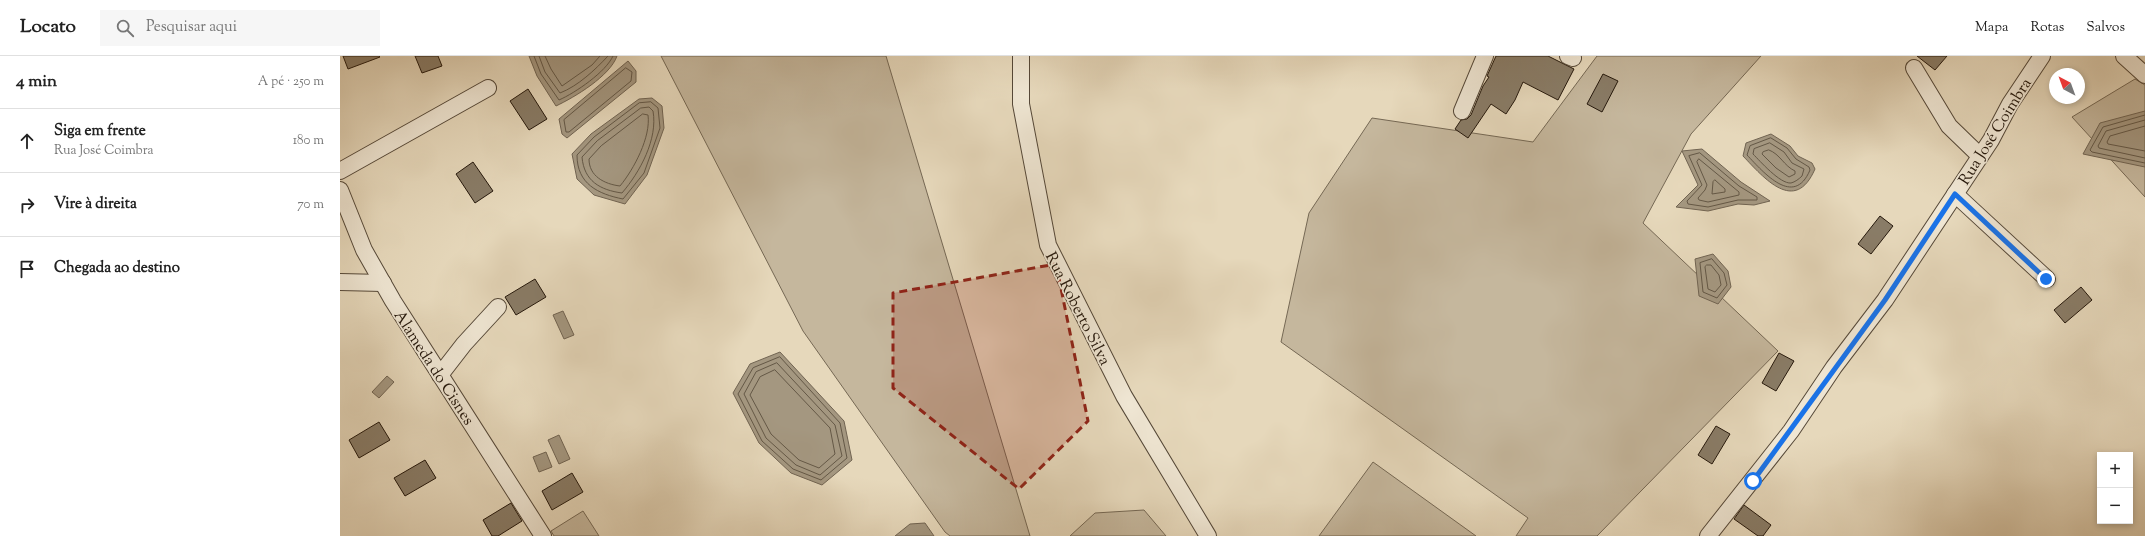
<!DOCTYPE html>
<html lang="pt">
<meta charset="utf-8">
<style>
:root{--surface:#fff;--page:#f6f6f6;--text:#222;--muted:#767676;--line:#e0e0e0}
body{margin:0;font-family:"Sorts Mill Goudy",serif;background:var(--page);color:var(--text)}
.controls{position:absolute;right:12px;bottom:12px;display:grid;overflow:hidden;border-radius:0px;box-shadow:0 2px 6px #0003}
.controls button{width:36px;height:36px;display:grid;place-items:center;padding:0;border:0;border-bottom:1px solid var(--line);background:var(--surface);color:var(--text);font:20px sans-serif}
.compass{position:absolute;left:1709px;top:12px;width:36px;height:36px;border-radius:50%;background:var(--surface);box-shadow:0 2px 6px #0003;rotate:319deg}
.stop{position:absolute;width:12px;height:12px;margin:-9px;border:3px solid #1a73e8;border-radius:50%;background:#fff}
.stop.end{background:#1a73e8;border-color:#fff;box-shadow:0 1px 4px #0008}
.list{margin:0;padding:0;list-style:none}
h2{display:flex;justify-content:space-between;align-items:center;height:52px;margin:0;padding:0 16px;font-size:17px}
h2 small{font-size:13px;font-weight:400;color:var(--muted)}
.list li{display:grid;grid-template-columns:26px 1fr auto;gap:12px;align-items:center;box-sizing:border-box;height:64px;padding:0 16px;border-top:1px solid var(--line)}
.list b{display:block;font-size:15px;white-space:nowrap}
.list p{margin:0;font-size:13px;white-space:nowrap;color:var(--muted)}
.list em{font-size:13px;font-style:normal;color:var(--muted)}
.icon{flex:none;width:22px;height:22px;fill:none;stroke:currentColor;stroke-width:2;stroke-linecap:round;stroke-linejoin:round}
.map{position:relative;flex:none;width:1805px;height:480px;overflow:hidden}
header{display:flex;align-items:center;gap:24px;box-sizing:border-box;height:56px;padding:0 20px;background:var(--surface);border-bottom:1px solid var(--line)}
header strong{font-size:19px}
nav{display:flex;gap:22px;margin-inline-start:auto;font-size:14px}
.search{width:280px;height:36px;background:var(--page);display:flex;align-items:center;gap:10px;box-sizing:border-box;padding:0 14px;border-radius:0px;color:var(--muted);font-size:15px}
main{display:flex}
aside{flex:1;background:var(--surface)}
.map>svg:first-child{display:block}
</style>
<header>
<strong>Locato</strong>
<div class="search"><svg class="icon" aria-label="search" viewBox="0 0 24 24"><circle cx="10" cy="10" r="6"/><path d="M15 15l6 6"/></svg>Pesquisar aqui</div>
<nav><a>Mapa</a><a>Rotas</a><a>Salvos</a></nav>
</header>
<main>
<aside>
<h2>4 min<small>A pé · 250 m</small></h2>
<ul class="list">
<li><svg class="icon" aria-label="ahead" viewBox="0 0 24 24"><path d="M12 20V5M6 11l6-6 6 6"/></svg><div><b>Siga em frente</b><p>Rua José Coimbra</p></div><em>180 m</em></li>
<li><svg class="icon" aria-label="right" viewBox="0 0 24 24"><path d="M7 20v-9h11M14 6l5 5-5 5"/></svg><div><b>Vire à direita</b></div><em>70 m</em></li>
<li><svg class="icon" aria-label="arrive" viewBox="0 0 24 24"><path d="M6 21V4h12l-3 4 3 4H6"/></svg><div><b>Chegada ao destino</b></div></li>
</ul>
</aside>
<div class="map">
<svg width="1805" height="480" viewBox="0 0 1805 480">
<rect width="100%" height="100%" fill="#e6d8bb"/>
<filter id="stains"><feTurbulence type="fractalNoise" baseFrequency=".005" numOctaves="4"/><feColorMatrix values="0 0 0 0 .2 0 0 0 0 .09 0 0 0 0 .02 0 0 0 .5 -.17"/></filter>
<radialGradient id="worn" r=".72"><stop offset=".6" stop-color="#630" stop-opacity="0"/><stop offset="1" stop-color="#630" stop-opacity=".3"/></radialGradient>
<g fill="#c5b79d" stroke="#756854">
<polygon points="321,0 546,0 690,480 610,480 605,476 463,275"/>
<polygon points="1257,0 1421,0 1351,78 1303,167 1438,295 1257,480 1176,480 1188,462 941,286 969,157 1032,62 1193,86"/>
<polygon points="1795,23 1805,29 1805,141 1732,61"/>
<polygon points="1033,406 1136,480 979,480"/>
<polygon points="804,454 826,480 730,480 755,457"/>
<polygon points="243,455 259,480 214,480 211,475"/>
</g>
<g fill="#a49780" stroke="#716452">
<path d="M189,0H277C270,20 235,41 216,50L197,20Z"/>
<polygon points="288,5 296,15 296,26 227,82 222,78 219,63"/>
<polygon points="312,42 322,50 324,72 307,119 285,148 254,139 237,123 232,98 251,78 299,43"/>
<polygon points="1805,55 1805,111 1743,98 1760,67"/>
<path d="M1431,78L1450,90L1458,100L1472,107L1475,113C1455,159 1424,122 1403,100L1406,87Z"/>
<polygon points="1362,93 1401,126 1430,145 1414,149 1398,148 1368,155 1336,151 1358,129 1342,95"/>
<polygon points="1373,198 1388,215 1391,231 1378,248 1359,240 1355,203"/>
<polygon points="223,255 234,279 224,283 213,259"/>
<polygon points="440,296 504,365 512,404 482,429 451,417 419,387 393,337 410,308"/>
<polygon points="47,320 54,326 39,342 32,336"/>
<polygon points="219,379 230,403 219,408 208,384"/>
<polygon points="206,396 212,411 199,416 193,401"/>
<polygon points="585,467 594,480 555,480 570,468"/>
</g>
<g fill="none" stroke-linecap="round" stroke-linejoin="round">
<g stroke="#645846" stroke-width="1">
<path d="M194,0L201,18L219,44C235,37 266,16 273,0"/>
<path d="M199,0L205,16L220,37C238,30 255,14 268,0"/>
<polyline points="205,0 211,13 222,30 252,9 260,0"/>
<polygon points="286,12 292,16 291,25 229,76 226,76 224,64"/>
<path d="M311,46L318,52L320,72L304,117L283,143C258,138 237,128 237,99L254,81L299,47Z"/>
<path d="M301,52L309,51L313,55C318,83 300,116 282,137C260,134 244,125 242,101L257,85Z"/>
<path d="M303,58L308,59C311,81 294,113 280,130C264,128 249,120 249,103L261,90Z"/>
<polyline points="1805,59 1763,71 1750,94 1752,96 1805,107"/>
<polyline points="1805,64 1766,75 1758,90 1759,92 1805,102"/>
<polyline points="1805,70 1770,80 1767,86 1768,88 1805,95"/>
<path d="M1431,82L1447,92L1456,103L1469,111L1470,114C1454,152 1424,117 1407,99L1410,90Z"/>
<path d="M1430,87L1444,96L1452,107L1464,113L1462,120C1459,123 1455,126 1451,127C1440,128 1420,105 1413,98L1414,93Z"/>
<path d="M1429,94C1440,98 1444,110 1455,115V118L1449,121L1436,112L1422,98L1423,96Z"/>
<polygon points="1360,97 1399,130 1417,141 1417,144 1398,144 1368,151 1348,148 1347,145 1362,129 1349,100"/>
<polygon points="1359,103 1399,136 1399,139 1368,146 1359,144 1358,142 1365,134 1367,129 1357,106"/>
<polygon points="1375,124 1385,133 1385,136 1372,138 1373,126"/>
<polygon points="1372,203 1384,217 1387,229 1377,242 1363,236 1360,207"/>
<polygon points="1367,209 1371,209 1379,219 1381,229 1375,236 1368,233 1365,211"/>
<polygon points="440,301 500,367 507,402 481,424 453,413 422,385 398,338 413,312"/>
<polygon points="437,307 495,369 502,400 480,419 456,409 426,382 404,338 416,316"/>
<polygon points="435,314 490,372 495,398 479,412 459,404 431,378 410,339 420,321"/>
</g>
</g>
<g fill="#897c67" stroke="#25180c">
<polygon points="3,0 39,0 40,1 8,13"/>
<polygon points="75,0 98,0 102,10 82,17"/>
<polygon points="1156,0 1208,0 1234,13 1218,44 1183,26 1175,44 1166,58 1151,48 1128,82 1115,73 1121,64 1127,63 1131,59 1143,30 1149,21 1147,20"/>
<polygon points="1577,0 1607,0 1595,14"/>
<polygon points="1263,18 1278,25 1262,56 1247,48"/>
<polygon points="188,33 207,63 189,74 170,45"/>
<polygon points="133,106 153,135 135,147 116,118"/>
<polygon points="1540,160 1553,170 1531,198 1518,188"/>
<polygon points="195,223 206,241 176,259 165,241"/>
<polygon points="1741,231 1752,244 1725,267 1714,254"/>
<polygon points="1439,297 1454,305 1436,335 1422,327"/>
<polygon points="39,366 50,384 19,402 9,384"/>
<polygon points="1376,370 1390,378 1372,408 1358,399"/>
<polygon points="85,404 96,422 65,440 54,422"/>
<polygon points="232,417 243,436 212,454 202,435"/>
<polygon points="171,447 182,465 158,480 152,480 143,464"/>
<polygon points="1404,449 1431,469 1423,480 1418,480 1394,463"/>
</g>
<g fill="none" stroke-linecap="round" stroke-linejoin="round">
<defs>
<g id="minor">
<polyline points="681,0 681,48 708,189 784,340 868,480"/>
<polyline points="1228,0 1233,2"/>
<polyline points="1784,0 1805,19"/>
<polyline points="1574,12 1609,70 1640,100"/>
<polyline points="1122,55 1145,0"/>
<polyline points="0,115 148,32"/>
<polyline points="0,134 24,194 53,245 203,480"/>
<polyline points="1615,138 1707,223"/>
<polyline points="0,226 43,227"/>
<polyline points="100,319 124,288 158,251"/>
<polyline points="1368,480 1451,375 1494,311 1545,244 1651,84 1670,48 1702,0"/>
</g>
</defs>
<use href="#minor" stroke="#554838" stroke-width="18"/>
<use href="#minor" stroke="#efe6d3" stroke-width="16"/>
</g>
<g fill="none" stroke-linecap="round" stroke-linejoin="round">
<polyline stroke="#1a73e8" stroke-width="5" points="1413,425 1545,244 1615,138 1706,223"/>
</g>
<path fill="#8f2418" fill-opacity="0.2" stroke="#8f2418" stroke-width="3" stroke-dasharray="8 5" stroke-linejoin="round" d="M716,208L748,365L679,433L553,332V237Z"/>
<g text-anchor="middle" stroke-width="3.5" stroke-linejoin="round" paint-order="stroke">
<g font-size="16" fill="#25180c" stroke="#efe6d3">
<text transform="translate(1654 75) rotate(-58)" y="6">Rua José Coimbra</text>
<text transform="translate(739 252) rotate(63)" y="6">Rua Roberto Silva</text>
<text transform="translate(95 311) rotate(57)" y="6">Alameda do Cisnes</text>
</g>
</g>
<rect width="100%" height="100%" filter="url(#stains)"/>
<rect width="100%" height="100%" fill="url(#worn)"/>
</svg>
<div class="controls">
<button>+</button>
<button>−</button>
</div>
<svg class="compass" viewBox="-18 -18 36 36"><path d="M0-13l5 13h-10z" fill="#e53935"/><path d="M0 13l5-13h-10z" fill="#767676"/></svg>
<div class="stop" style="left:1413px;top:425px"></div>
<div class="stop end" style="left:1706px;top:223px"></div>
</div>
</main>
